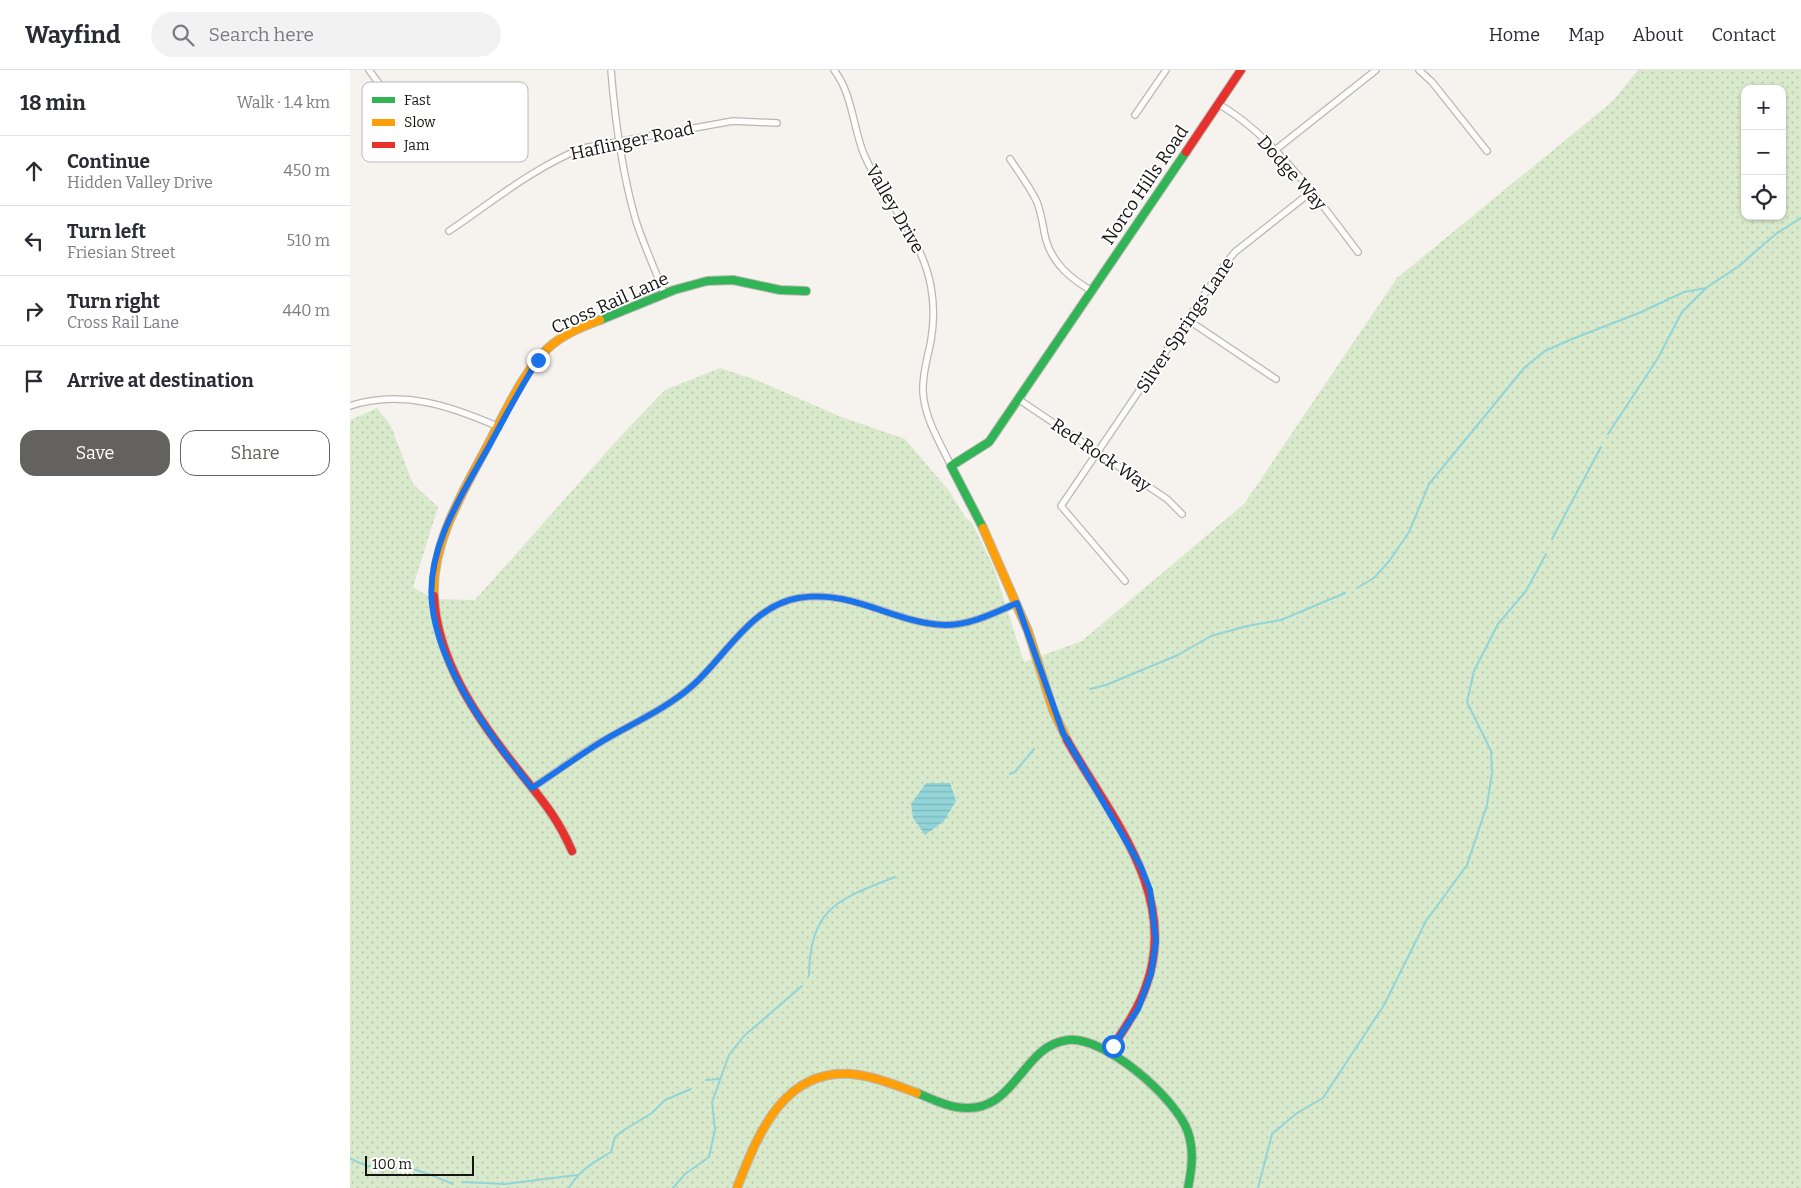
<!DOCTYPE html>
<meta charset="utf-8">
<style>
:root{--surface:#fff;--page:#f2f2f3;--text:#2b2b33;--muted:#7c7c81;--line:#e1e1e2;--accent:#64625e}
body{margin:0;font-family:Bitter,serif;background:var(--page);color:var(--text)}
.controls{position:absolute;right:15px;top:15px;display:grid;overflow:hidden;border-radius:10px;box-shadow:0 1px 4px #0004}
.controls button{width:45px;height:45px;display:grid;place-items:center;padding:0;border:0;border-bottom:1px solid var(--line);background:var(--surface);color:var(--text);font:25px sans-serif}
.scale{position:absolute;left:15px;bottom:12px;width:109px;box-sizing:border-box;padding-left:5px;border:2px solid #161411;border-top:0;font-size:14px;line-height:18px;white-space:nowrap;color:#161411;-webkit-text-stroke:4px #fff;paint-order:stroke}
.stop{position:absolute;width:15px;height:15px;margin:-11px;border:4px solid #1a73e8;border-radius:50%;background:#fff}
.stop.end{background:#1a73e8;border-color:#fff;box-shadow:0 1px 5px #0008}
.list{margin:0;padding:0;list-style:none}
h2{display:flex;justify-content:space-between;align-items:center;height:65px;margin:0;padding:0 20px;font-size:21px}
h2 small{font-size:16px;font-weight:400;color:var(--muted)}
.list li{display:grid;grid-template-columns:32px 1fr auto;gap:15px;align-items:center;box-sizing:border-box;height:70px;padding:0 20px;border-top:1px solid var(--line)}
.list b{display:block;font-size:19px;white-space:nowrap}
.list p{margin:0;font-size:16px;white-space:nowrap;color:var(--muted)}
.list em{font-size:16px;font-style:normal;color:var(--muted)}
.actions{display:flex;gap:10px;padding:15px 20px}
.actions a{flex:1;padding:11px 0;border:1px solid var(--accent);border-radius:15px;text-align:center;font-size:18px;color:var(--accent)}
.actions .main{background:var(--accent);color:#fff}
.icon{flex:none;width:28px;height:28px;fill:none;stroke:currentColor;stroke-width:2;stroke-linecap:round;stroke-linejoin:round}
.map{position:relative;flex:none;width:1451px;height:1118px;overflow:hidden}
header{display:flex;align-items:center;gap:30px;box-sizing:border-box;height:70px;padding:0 25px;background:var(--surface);border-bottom:1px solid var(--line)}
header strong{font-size:24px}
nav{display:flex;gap:28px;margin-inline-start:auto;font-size:18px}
.search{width:350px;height:45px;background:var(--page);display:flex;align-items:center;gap:12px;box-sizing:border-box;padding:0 18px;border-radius:28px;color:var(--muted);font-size:19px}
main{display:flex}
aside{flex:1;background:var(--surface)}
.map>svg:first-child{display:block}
</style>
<header>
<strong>Wayfind</strong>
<div class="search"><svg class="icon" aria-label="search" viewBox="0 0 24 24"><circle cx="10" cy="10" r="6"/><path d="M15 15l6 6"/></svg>Search here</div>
<nav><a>Home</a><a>Map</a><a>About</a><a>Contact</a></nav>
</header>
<main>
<aside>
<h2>18 min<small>Walk · 1.4 km</small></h2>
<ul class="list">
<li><svg class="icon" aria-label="ahead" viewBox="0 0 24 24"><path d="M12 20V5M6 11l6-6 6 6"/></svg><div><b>Continue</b><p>Hidden Valley Drive</p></div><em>450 m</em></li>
<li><svg class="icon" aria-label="left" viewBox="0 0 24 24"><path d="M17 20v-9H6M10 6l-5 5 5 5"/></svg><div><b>Turn left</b><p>Friesian Street</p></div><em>510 m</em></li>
<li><svg class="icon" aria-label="right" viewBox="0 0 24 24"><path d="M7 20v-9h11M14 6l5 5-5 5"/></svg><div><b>Turn right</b><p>Cross Rail Lane</p></div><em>440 m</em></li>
<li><svg class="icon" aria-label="arrive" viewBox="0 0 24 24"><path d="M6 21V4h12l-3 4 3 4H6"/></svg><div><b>Arrive at destination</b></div></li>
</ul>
<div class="actions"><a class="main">Save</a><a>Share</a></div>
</aside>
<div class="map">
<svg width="1451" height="1118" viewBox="0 0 1451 1118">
<defs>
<pattern id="grass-dots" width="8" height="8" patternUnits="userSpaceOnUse" patternTransform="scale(1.25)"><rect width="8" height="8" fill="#d9e9cb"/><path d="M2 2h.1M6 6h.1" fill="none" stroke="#bac7ad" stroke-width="1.8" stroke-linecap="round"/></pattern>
<pattern id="water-rules" width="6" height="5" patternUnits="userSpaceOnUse" patternTransform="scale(1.25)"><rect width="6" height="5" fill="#92d5d9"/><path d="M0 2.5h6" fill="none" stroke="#7db6b9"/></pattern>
</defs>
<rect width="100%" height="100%" fill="#f6f2ee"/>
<path fill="url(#grass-dots)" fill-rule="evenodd" d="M1288,0H1451V1118H0V350L27,338L41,356L63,414L88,437L63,517L83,529L125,530L269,368L315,320L370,298L409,311L489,346L555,369L600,422L615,447L622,453L644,498L674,592L732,571L894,434L1047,208L1263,31ZM1395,19H1432V146H1395Z"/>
<polygon fill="url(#water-rules)" points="576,713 600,713 606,731 594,751 575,765 563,748 561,734"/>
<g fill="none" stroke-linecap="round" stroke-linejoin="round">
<g stroke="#92d5d9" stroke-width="2">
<polyline points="1258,364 1308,288 1332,242 1356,218 1389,196 1427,163 1451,148"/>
<polyline points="1202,469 1251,377"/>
<polyline points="1007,518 1024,508 1040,490 1059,462 1079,414 1175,297 1195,281 1222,269 1289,243 1334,222 1356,218"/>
<polyline points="740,619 756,615 828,585 861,566 897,556 931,550 995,523"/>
<polyline points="660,704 665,702 684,679"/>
<path d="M459,906C460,837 489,829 545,807"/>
<polyline points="356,1010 370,1009"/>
<path d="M0,1088C26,1103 36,1095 62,1099C76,1102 90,1109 103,1114"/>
<polyline points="112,1112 155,1114 227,1105"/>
<path d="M219,1118C230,1099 243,1093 261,1082L265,1067L274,1060L302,1043L315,1030L341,1019"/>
<polyline points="323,1118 335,1104 359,1087 365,1060 362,1032 379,985 394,966 452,916"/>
<polyline points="908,1118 922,1064 947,1043 973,1028 1034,935 1076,851 1117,795 1137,735 1142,703 1141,681 1117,632 1124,601 1148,554 1176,521 1196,484"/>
</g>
<defs>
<g id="street">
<polyline points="19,0 39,27"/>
<path d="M261,0C265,50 272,103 286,151C294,176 305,199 314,223"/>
<path d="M484,0C502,23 503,56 513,82C532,129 572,165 581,217C584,234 584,253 581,270C578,287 572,304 573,322C575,350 590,372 601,396"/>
<polyline points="1069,0 1082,12 1137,81"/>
<path d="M868,34C921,63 971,133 1008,182"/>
<polyline points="785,45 816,0"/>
<polyline points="924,81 1026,0"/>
<path d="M660,89C670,104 680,117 687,132C692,145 693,158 696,170C703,194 721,209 742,221"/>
<path d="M99,161C142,132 184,97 233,78L383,51L427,53"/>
<polyline points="838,250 926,309"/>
<polyline points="668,329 817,429 832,444"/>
<path d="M0,336C52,319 101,336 149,357"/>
<polyline points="775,511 711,436 875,194 885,182 961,122"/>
<path d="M182,718C205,703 228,685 251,672C281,654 316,639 342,616C375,587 401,536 448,528C506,519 542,553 595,555C621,555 644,543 667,533"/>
</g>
<g id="fast">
<polyline points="250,250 324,220 357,211 383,210 430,220 456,221"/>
<polyline points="633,458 601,396 639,372 836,82"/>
<path d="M567,1023C580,1028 593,1035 606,1037C666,1048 670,975 718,970C755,966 826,1028 838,1062C844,1081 842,1098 838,1118"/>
</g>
<g id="slow">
<polyline points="633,458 678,561 703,640 717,670"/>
<path d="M84,526C81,468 119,413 144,363C159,335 174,302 197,279C212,265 231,257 250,250"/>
<path d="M387,1118C408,1063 436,993 509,1005C529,1008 548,1016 567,1023"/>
</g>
<g id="jam">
<polyline points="836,82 891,0"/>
<path d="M84,526C87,590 127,648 165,696C189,727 206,744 222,781"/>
<path d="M717,670C759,745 830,824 796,916C788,940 773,961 759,982"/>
</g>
</defs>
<use href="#street" stroke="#bab7b3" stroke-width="8"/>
<use href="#fast" stroke="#bab7b3" stroke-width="10"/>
<use href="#slow" stroke="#bab7b3" stroke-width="10"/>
<use href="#jam" stroke="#bab7b3" stroke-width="10"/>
<use href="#street" stroke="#fefdfc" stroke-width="5.5"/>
<use href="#fast" stroke="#30b455" stroke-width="8"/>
<use href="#slow" stroke="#ff9f0a" stroke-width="8"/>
<use href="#jam" stroke="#e5322d" stroke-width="8"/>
</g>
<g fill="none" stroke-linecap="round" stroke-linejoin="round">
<path stroke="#1a73e8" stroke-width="6" d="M188,290C170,318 155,347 139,376C113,423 76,477 82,534C89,600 142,669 182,718C205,703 228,686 251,672C281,654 316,639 342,616C375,587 401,536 448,528C504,519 542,553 595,555C621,555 644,543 667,533L713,663L790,795L800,820L806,871L801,904L788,939L763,976"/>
</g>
<g text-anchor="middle" stroke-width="4" stroke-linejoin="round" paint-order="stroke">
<g font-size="18" fill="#161411" stroke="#fff">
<text transform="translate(282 71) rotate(-12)" y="6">Haflinger Road</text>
<text transform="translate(942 103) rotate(48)" y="6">Dodge Way</text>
<text transform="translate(795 115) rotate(-56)" y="6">Norco Hills Road</text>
<text transform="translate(545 139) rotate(60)" y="6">Valley Drive</text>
<text transform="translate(260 233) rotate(-24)" y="6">Cross Rail Lane</text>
<text transform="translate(835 255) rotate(-56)" y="6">Silver Springs Lane</text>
<text transform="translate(751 385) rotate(34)" y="6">Red Rock Way</text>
</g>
</g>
<rect x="12" y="12" width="166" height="80" rx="8" fill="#fff" stroke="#b9b8b8" stroke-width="1"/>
<rect x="22" y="27" width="23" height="6" fill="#30b455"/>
<rect x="22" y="49" width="23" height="7" fill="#ff9f0a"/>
<rect x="22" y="72" width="23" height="6" fill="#e5322d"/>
<g font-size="14" fill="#161411">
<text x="54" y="35">Fast</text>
<text x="54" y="57">Slow</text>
<text x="54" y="80">Jam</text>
</g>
</svg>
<div class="controls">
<button>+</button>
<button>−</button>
<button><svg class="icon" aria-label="locate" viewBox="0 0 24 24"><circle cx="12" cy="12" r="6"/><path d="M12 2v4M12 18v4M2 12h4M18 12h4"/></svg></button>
</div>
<div class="scale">100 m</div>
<div class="stop" style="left:763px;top:976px"></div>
<div class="stop end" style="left:188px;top:290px"></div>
</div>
</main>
